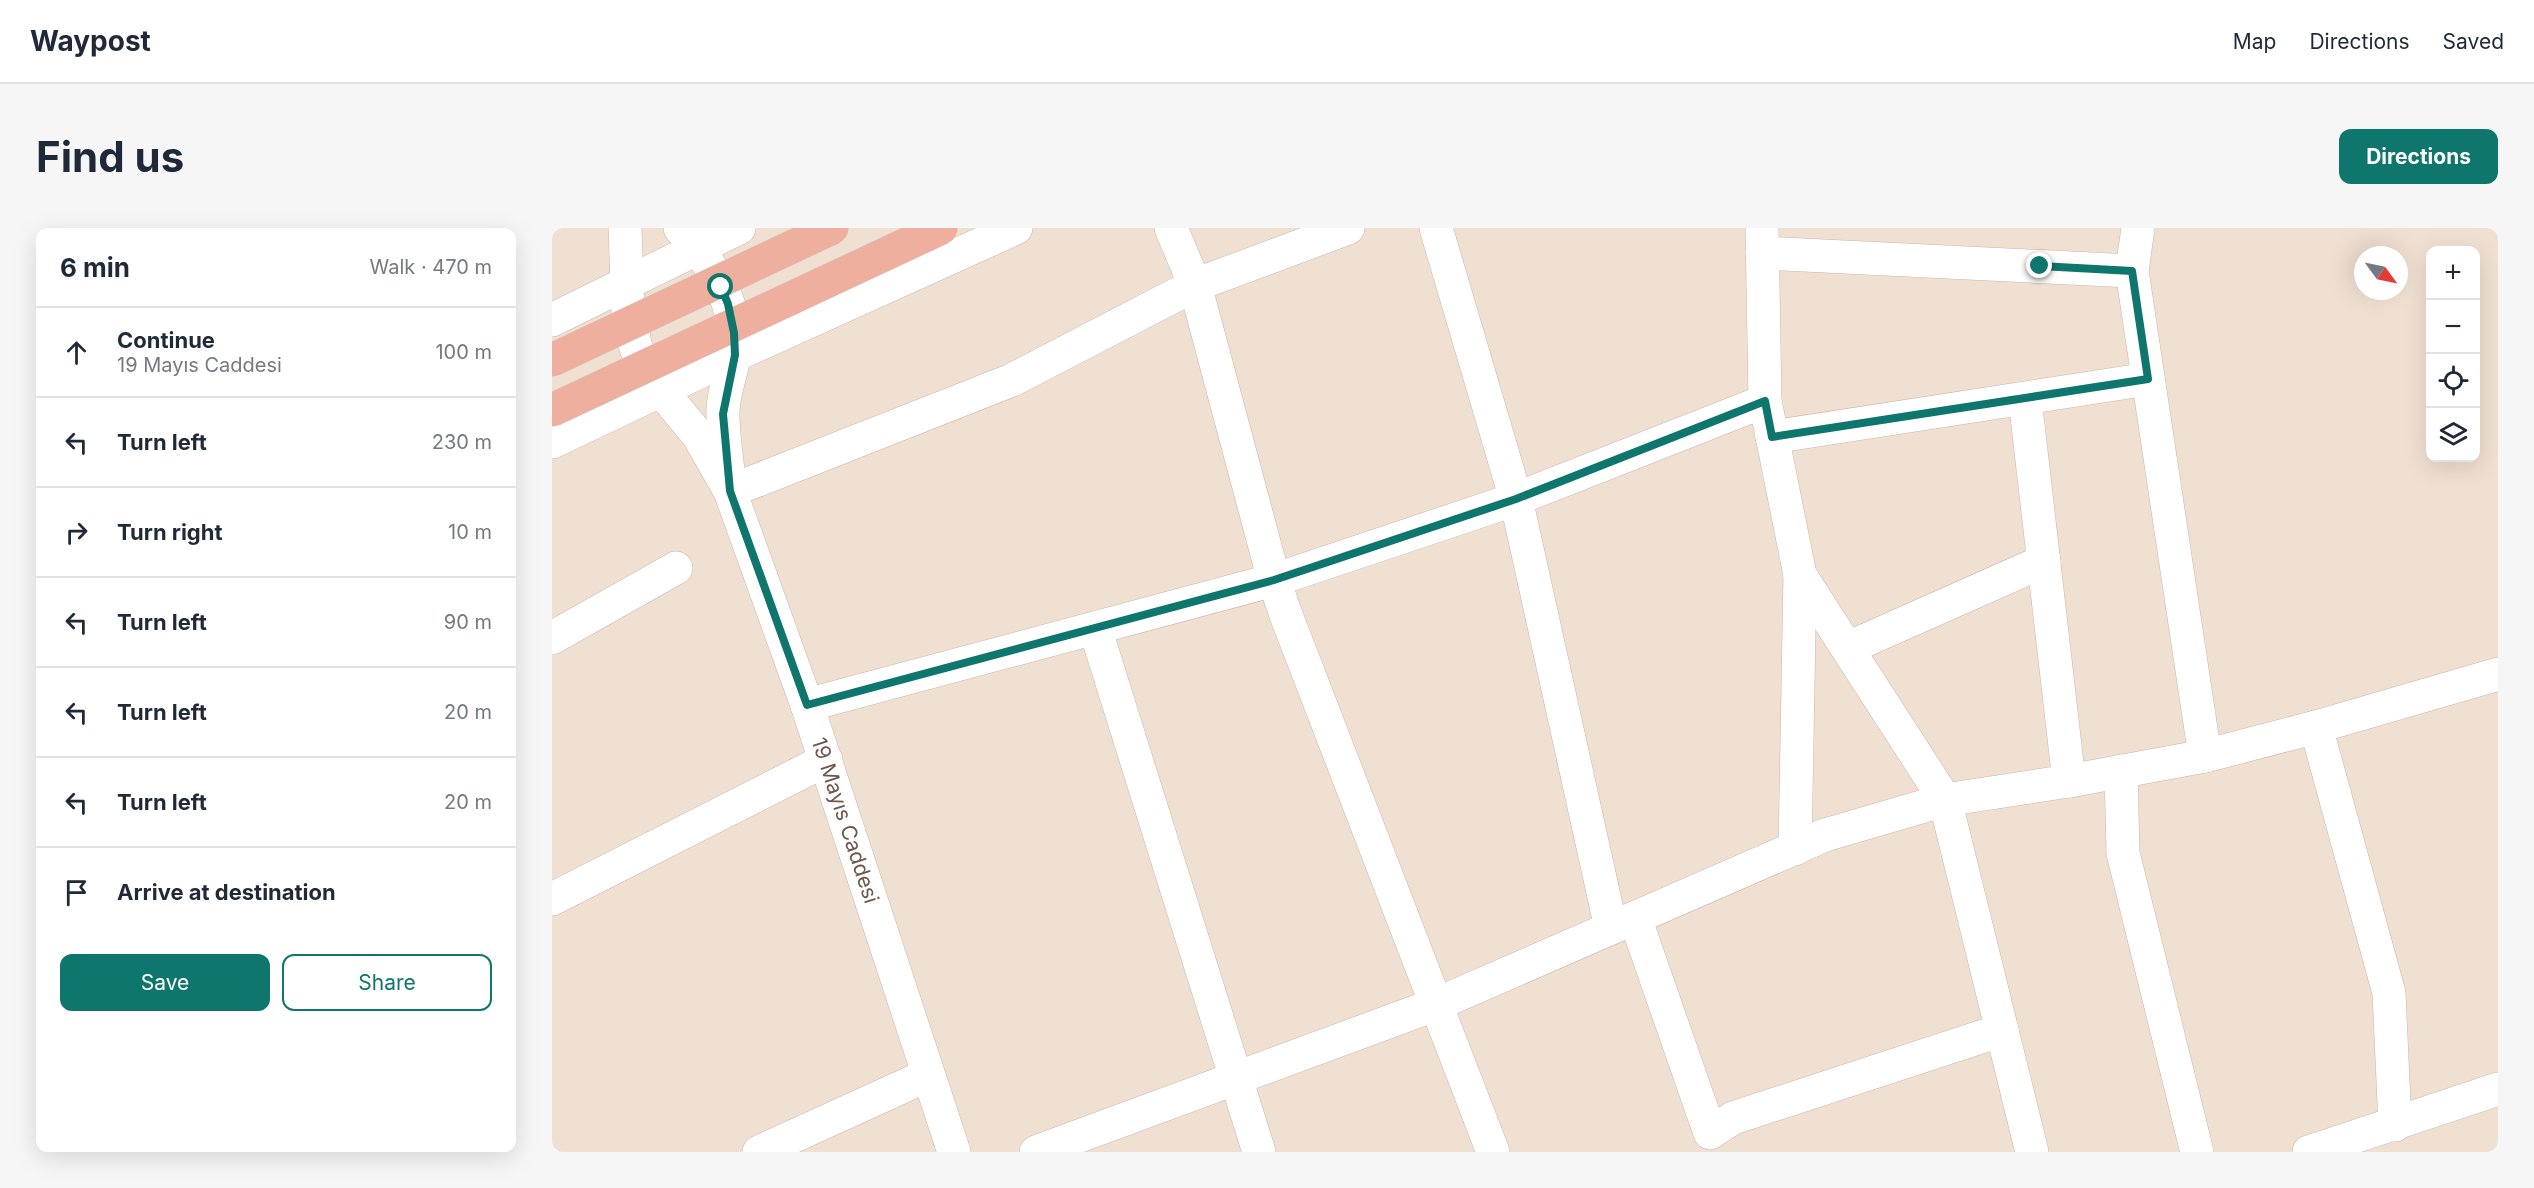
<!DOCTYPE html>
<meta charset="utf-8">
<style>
:root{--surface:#fff;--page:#f6f6f7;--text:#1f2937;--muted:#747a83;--line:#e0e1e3;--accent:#0f766e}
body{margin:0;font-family:Inter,sans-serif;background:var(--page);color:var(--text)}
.controls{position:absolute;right:18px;top:18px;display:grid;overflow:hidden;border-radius:12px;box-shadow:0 6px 24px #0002}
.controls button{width:54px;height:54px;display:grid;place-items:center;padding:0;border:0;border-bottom:2px solid var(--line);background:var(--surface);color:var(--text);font:30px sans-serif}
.compass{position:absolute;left:1802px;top:18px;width:54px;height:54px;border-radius:50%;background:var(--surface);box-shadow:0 6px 24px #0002;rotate:123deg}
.stop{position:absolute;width:18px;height:18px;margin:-14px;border:4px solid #0f766e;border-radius:50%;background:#fff}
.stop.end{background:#0f766e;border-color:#fff;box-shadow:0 2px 6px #0008}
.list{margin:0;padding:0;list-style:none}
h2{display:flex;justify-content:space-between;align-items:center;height:78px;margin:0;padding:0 24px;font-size:26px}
h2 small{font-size:20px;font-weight:400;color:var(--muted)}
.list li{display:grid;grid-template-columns:39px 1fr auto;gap:18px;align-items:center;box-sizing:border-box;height:90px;padding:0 24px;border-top:2px solid var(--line)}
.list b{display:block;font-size:22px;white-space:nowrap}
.list p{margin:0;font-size:20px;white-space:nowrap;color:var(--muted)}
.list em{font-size:20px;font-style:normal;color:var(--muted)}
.actions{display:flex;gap:12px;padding:18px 24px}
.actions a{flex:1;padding:14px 0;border:2px solid var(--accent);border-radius:12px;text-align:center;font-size:21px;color:var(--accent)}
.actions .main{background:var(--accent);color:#fff}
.icon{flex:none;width:33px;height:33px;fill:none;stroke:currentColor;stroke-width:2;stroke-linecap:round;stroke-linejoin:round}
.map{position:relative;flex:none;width:1946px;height:924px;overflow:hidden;border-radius:12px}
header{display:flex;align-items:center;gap:36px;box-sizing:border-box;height:84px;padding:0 30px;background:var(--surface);border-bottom:2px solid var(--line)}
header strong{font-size:28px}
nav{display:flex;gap:33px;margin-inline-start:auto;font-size:21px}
.intro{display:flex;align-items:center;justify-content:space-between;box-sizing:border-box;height:144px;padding:0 36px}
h1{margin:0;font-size:42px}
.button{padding:15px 27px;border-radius:12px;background:var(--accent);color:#fff;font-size:21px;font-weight:700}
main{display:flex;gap:36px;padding:0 36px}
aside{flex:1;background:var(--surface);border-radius:12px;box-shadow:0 6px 24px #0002}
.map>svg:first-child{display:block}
</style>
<header>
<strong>Waypost</strong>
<nav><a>Map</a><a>Directions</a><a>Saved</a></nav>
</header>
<div class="intro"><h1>Find us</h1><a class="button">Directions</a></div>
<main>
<aside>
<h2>6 min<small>Walk · 470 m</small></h2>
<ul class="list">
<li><svg class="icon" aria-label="ahead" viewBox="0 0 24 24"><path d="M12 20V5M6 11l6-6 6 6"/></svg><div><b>Continue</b><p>19 Mayıs Caddesi</p></div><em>100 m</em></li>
<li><svg class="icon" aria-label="left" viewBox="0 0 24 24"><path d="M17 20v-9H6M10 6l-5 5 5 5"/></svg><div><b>Turn left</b></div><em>230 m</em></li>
<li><svg class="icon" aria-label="right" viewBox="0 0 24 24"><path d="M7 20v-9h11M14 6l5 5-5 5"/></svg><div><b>Turn right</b></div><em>10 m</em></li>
<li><svg class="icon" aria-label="left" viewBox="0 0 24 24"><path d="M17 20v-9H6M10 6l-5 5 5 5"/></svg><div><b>Turn left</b></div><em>90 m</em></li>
<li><svg class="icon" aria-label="left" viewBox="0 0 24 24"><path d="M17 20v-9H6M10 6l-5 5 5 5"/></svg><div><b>Turn left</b></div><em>20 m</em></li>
<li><svg class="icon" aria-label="left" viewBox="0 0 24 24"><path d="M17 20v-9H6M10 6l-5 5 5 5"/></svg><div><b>Turn left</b></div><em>20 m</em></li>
<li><svg class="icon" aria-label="arrive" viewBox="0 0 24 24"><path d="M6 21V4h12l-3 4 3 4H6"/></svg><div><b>Arrive at destination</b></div></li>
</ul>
<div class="actions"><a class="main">Save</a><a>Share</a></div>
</aside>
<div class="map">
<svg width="1946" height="924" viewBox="0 0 1946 924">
<rect width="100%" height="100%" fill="#f9efe2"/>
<path fill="#f0e0d2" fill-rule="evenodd" d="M0,0H1946V924H0ZM1878,22H1924V230H1878ZM1811,27H1847V63H1811Z"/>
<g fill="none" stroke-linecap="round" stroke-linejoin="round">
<defs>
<g id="minor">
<path id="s1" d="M73,0L76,83L84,120L97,148L146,207L178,263L255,477L402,924"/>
<path d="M128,0C158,31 190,83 182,128C179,148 170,168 171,187C171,209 175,231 177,252"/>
<polyline points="619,0 643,57 722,352 734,387 941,924"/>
<polyline points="884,0 964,271 1059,700"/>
<polyline points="1210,0 1213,173 1248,347 1243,621"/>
<polyline points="1586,0 1580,43 1653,528"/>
<polyline points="1210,25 1580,43"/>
<polyline points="0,92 187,0"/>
<polyline points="1473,171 1517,553"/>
<polyline points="1220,209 1596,151"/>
<polyline points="0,214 183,127 464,0"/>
<polyline points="178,263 460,152 643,57 796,0"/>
<polyline points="1248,347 1393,572 1480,924"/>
<polyline points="543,400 707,924"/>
<polyline points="0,410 124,340"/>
<polyline points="1296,420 1492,333"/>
<polyline points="255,477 722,352 964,271 1213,173"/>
<polyline points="1764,499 1837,765 1843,897"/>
<polyline points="1569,543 1571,625 1645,924"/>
<polyline points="0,671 274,532"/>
<polyline points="1083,690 1158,905 1181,890 1450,802"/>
<polyline points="207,924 376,847"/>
<polyline points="484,924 885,776 1273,607 1393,572 1517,553 1653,528 1764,499 1946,446"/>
<polyline points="1757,924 1946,861"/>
</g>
</defs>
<use href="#minor" stroke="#c9b6aa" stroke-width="34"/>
<use href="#minor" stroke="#fff" stroke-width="33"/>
<defs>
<g id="highway-bridge">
<polyline points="0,132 280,0"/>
<polyline points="0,182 389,0"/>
</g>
</defs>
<use href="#highway-bridge" stroke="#d6d0cd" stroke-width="34" stroke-linecap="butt"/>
<use href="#highway-bridge" stroke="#eeaf9f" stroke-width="33"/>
</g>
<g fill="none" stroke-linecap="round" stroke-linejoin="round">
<polyline stroke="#0f766e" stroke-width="8" points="169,59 176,76 182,105 183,127 171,186 178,263 255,477 722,352 964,271 1213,173 1220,209 1596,151 1580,43 1488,38"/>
</g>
<g text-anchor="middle" stroke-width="4.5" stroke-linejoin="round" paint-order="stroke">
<g font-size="21" fill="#6e564b" stroke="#fdf3e8">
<text dy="7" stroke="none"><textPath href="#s1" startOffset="642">19 Mayıs Caddesi</textPath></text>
</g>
</g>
</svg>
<div class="controls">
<button>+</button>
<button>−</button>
<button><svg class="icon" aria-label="locate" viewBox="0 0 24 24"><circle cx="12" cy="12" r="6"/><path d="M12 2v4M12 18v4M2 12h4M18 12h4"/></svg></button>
<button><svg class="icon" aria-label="layers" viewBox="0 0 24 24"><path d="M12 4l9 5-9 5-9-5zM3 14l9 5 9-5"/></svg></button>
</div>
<svg class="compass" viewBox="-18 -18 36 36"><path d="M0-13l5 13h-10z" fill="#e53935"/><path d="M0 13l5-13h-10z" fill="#747a83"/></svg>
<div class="stop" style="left:169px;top:59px"></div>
<div class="stop end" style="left:1488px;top:38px"></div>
</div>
</main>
